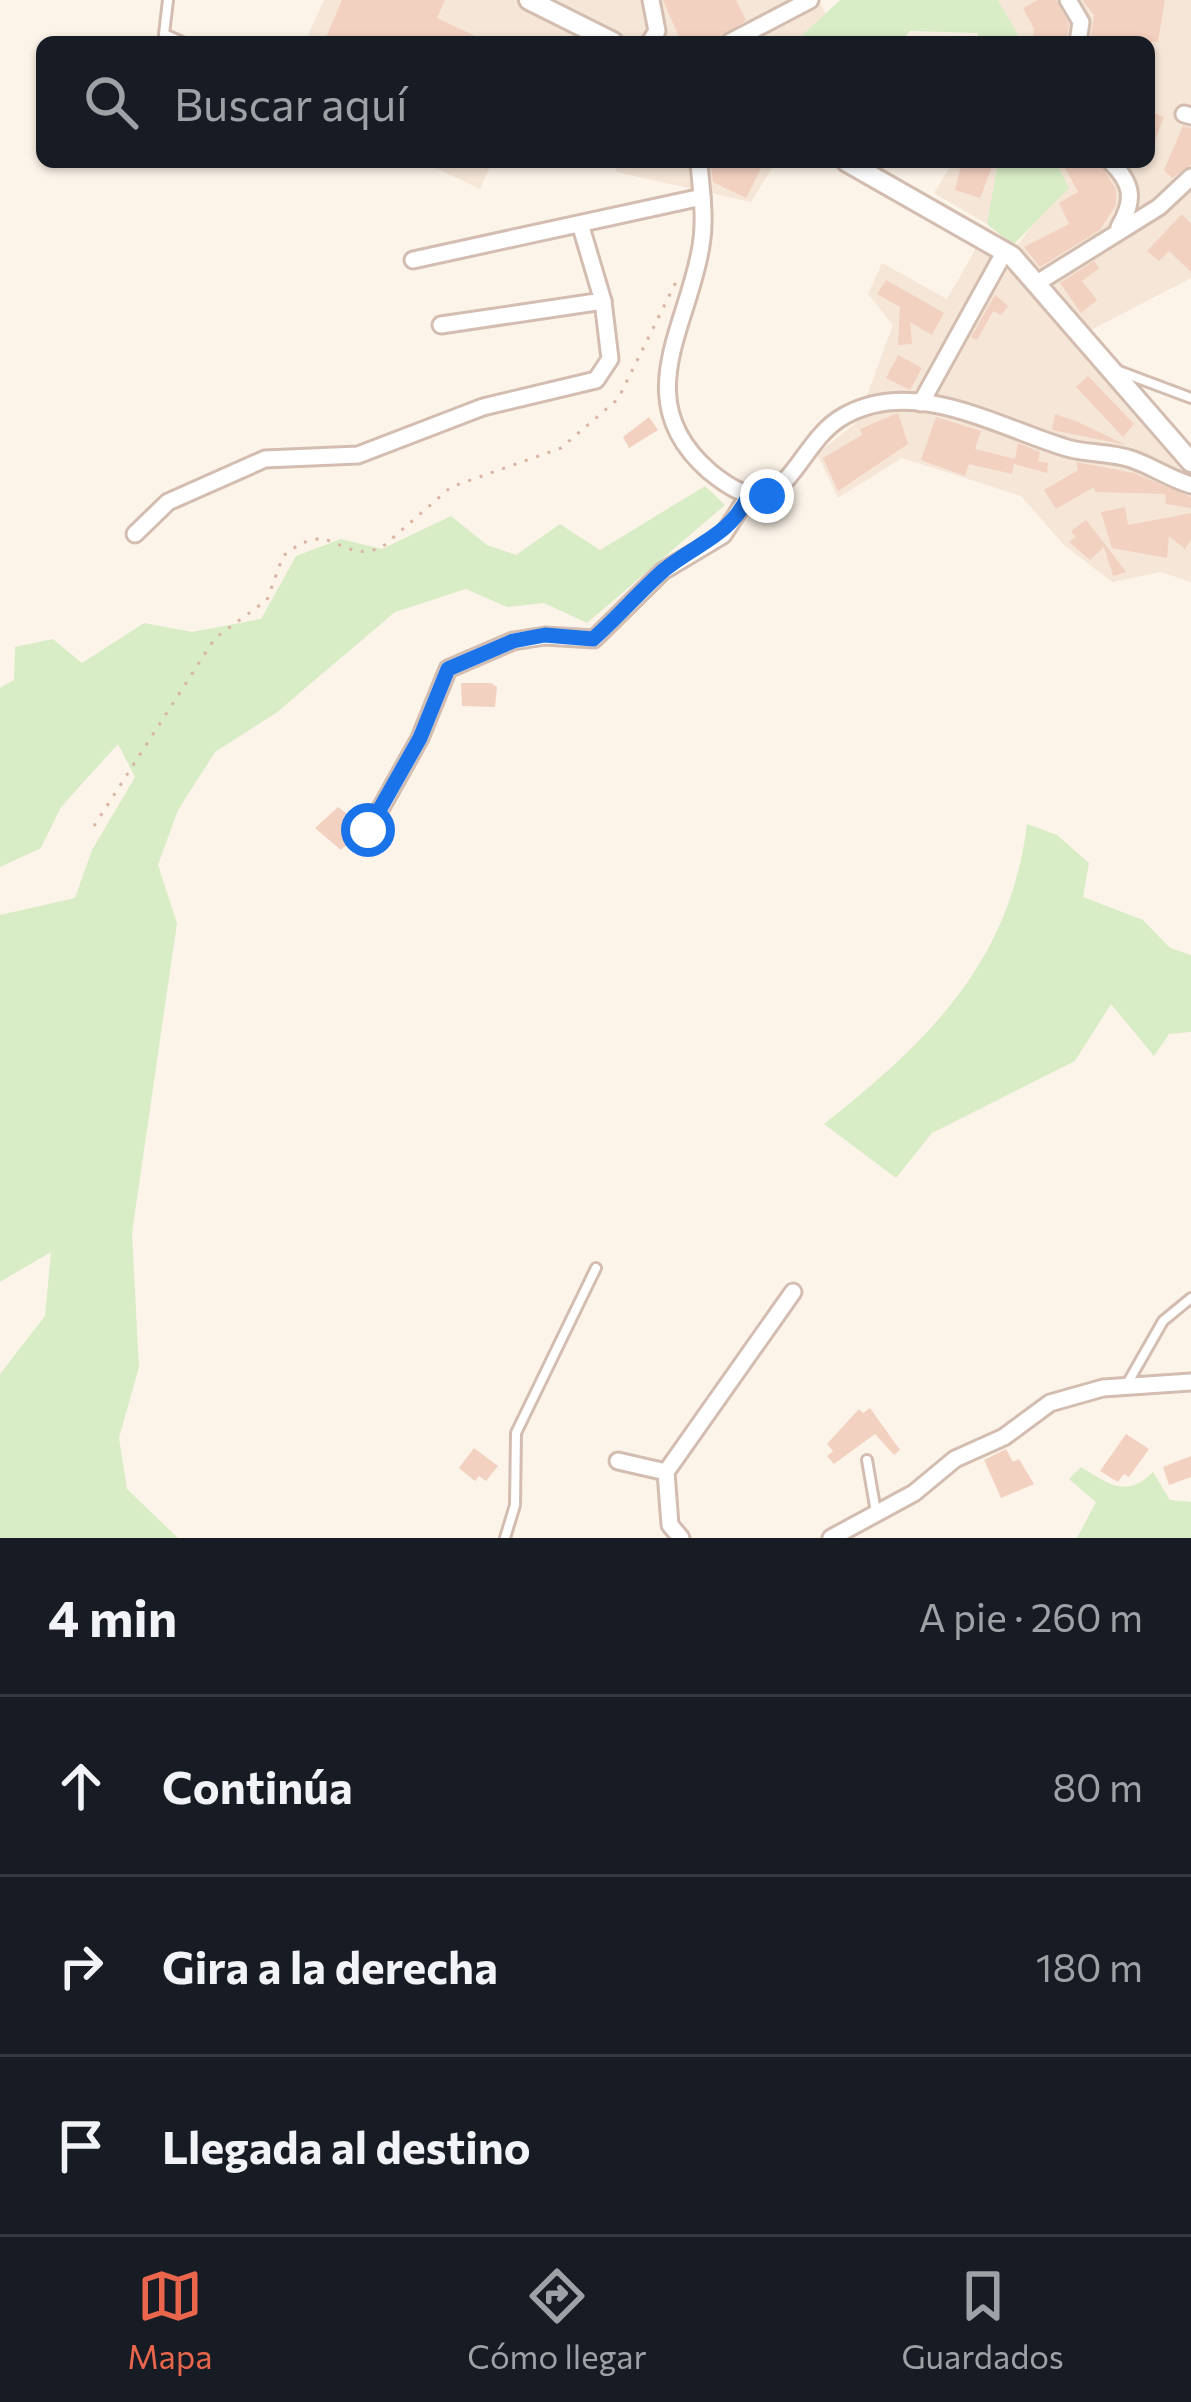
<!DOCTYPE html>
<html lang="es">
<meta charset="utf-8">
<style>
:root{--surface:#171b24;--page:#242831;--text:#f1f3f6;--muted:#9ea1a6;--line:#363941;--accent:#e9664c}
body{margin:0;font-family:Commissioner,sans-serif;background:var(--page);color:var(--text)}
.stop{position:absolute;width:36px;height:36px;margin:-27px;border:9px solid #1a73e8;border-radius:50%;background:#fff}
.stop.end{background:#1a73e8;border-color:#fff;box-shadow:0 3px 12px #0008}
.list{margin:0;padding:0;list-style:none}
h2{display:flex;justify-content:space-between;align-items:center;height:156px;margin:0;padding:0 48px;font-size:51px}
h2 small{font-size:39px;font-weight:400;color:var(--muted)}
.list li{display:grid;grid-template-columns:78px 1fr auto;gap:36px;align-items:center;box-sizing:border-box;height:180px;padding:0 48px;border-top:3px solid var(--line)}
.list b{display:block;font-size:45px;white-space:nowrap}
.list em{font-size:39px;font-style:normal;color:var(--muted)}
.icon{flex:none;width:66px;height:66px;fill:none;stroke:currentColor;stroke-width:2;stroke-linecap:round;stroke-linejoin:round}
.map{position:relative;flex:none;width:1191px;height:1538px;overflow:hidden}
.search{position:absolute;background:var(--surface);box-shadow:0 3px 9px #0004;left:36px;right:36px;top:36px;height:132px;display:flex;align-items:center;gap:30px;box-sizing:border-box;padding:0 42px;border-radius:18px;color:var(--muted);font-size:45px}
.sheet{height:696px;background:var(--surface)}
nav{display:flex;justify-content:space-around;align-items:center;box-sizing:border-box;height:168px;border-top:3px solid var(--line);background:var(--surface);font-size:33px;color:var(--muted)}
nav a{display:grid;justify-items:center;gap:6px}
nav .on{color:var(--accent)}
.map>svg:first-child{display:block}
</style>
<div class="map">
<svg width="1191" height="1538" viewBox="0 0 1191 1538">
<rect width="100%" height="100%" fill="#fdf4e9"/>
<g fill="#f5e6d7">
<polygon points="324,0 818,0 826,14 795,42 305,42"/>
<polygon points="998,0 1191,0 1191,278 1074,339 1191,472 1191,582 1161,572 1112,582 1064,545 1021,496 902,458 838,498 817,454 857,422 893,325 868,294 882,263 947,299 978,245 1008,258 1050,202 1068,188 1056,162 1149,162 1149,42 1022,42"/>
<polygon points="423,162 492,162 480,189"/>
<polygon points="616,162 776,162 751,202 616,172"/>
<polygon points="953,162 998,162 987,224 934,193"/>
</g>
<g fill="#d8ecc6">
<polygon points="840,0 998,0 1022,42 982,42 977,33 910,31 901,42 795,42"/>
<polygon points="998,162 1056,162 1069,188 1013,245 987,224"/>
<polygon points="705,486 725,505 587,623 544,603 507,607 466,589 395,612 276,713 215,752 178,810 158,865 177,923 132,1233 139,1367 119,1438 127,1489 178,1538 0,1538 0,1374 45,1316 51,1252 0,1282 0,915 75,898 92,850 135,777 118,744 61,807 41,848 0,867 0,688 14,680 15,647 53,639 82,663 144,623 192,632 261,619 296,556 341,539 382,549 451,516 487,545 516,555 560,524 600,550"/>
<path d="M1027,824L1057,835L1089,863L1083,897L1143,920L1170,948L1191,955V1032L1169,1034L1154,1056L1111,1004L1075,1061L932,1133L896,1178L824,1124C929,1041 1010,962 1027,824Z"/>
<path d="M1081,1467C1109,1484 1126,1499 1153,1472L1170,1500L1191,1502V1538H1077L1096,1502L1069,1479Z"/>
</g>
<g fill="#f3d1c0">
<polygon points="342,0 445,0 437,18 488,42 379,37 376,42 324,42"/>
<polygon points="663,0 736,0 746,20 717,42 681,42"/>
<polygon points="1038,0 1056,0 1069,24 1066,42 1033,42 1034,29 1023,8"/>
<polygon points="1082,0 1165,0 1158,42 1090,42 1094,15"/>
<polygon points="1149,111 1164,117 1150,154 1149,154"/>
<polygon points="1183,126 1191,128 1191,165 1172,178 1164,170"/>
<polygon points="723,162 764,162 746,198 713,182 711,163 721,167"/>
<polygon points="962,162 994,162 980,198 955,190"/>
<polygon points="1062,162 1099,162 1116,189 1116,205 1100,230 1040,267 1024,247 1069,224 1059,203 1078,192"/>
<polygon points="1182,214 1191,224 1191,272 1169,251 1159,261 1147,251"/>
<polygon points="1094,261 1099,268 1082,281 1097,300 1081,313 1060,283"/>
<polygon points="886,280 944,313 932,335 910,322 912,344 898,345 900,307 877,294"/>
<polygon points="995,295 1008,306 1001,315 993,311 977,340 971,337"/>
<polygon points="898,355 922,368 910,390 886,378"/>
<polygon points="1088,376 1134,424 1123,437 1076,387"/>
<polygon points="898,413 908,444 838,491 823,458 862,435 860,429"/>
<polygon points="1055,414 1078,422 1126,445 1052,430"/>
<polygon points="649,417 658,430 629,448 623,437"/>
<polygon points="936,417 981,431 975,449 1015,459 1018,443 1040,452 1038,461 1048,463 1047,473 1014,464 1012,474 969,464 965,476 921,460"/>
<polygon points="1076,462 1134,473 1191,497 1191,508 1166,504 1165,494 1095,492 1094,487 1056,509 1044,490 1078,470"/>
<polygon points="1125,507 1128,525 1191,513 1191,540 1185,549 1169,536 1167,558 1112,548 1101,512"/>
<polygon points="1086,520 1104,543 1126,572 1113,576 1104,547 1090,560 1069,542 1076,537 1071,531"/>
<polygon points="461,683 491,683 497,687 495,707 462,706"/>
<polygon points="338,807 350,816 346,820 357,835 341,850 315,828"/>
<polygon points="870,1408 900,1450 894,1455 875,1434 834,1464 827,1456 833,1451 827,1444 859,1409 863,1413"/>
<polygon points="1126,1434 1149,1449 1129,1477 1124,1474 1118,1482 1100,1471"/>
<polygon points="474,1448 498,1466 486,1481 479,1476 475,1481 459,1468"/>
<polygon points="1006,1449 1013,1462 1019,1459 1034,1484 1001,1498 984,1460"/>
<polygon points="1191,1456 1191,1477 1169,1485 1163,1467"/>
</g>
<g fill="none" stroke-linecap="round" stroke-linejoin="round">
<defs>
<g id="service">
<polyline points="168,0 164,34 182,42"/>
<polyline points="1119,371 1191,398"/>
<polyline points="1127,1384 1163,1321 1191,1298"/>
<polyline points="867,1460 876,1512"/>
<polyline points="505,1538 515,1505 516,1433 596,1268"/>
</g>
<g id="minor">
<polyline points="1068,0 1081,22 1078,42"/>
<polyline points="650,42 657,31 651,0"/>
<polyline points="730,42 810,0"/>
<polyline points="1184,114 1191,116"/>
<path d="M699,162C701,190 706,218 701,246C688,328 628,400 709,471C726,485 745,498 767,496C800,475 810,435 844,416C914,376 997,427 1067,448C1087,454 1111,452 1131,459C1152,466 1170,479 1191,485"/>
<path d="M1111,162C1133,184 1135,200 1119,227"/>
<polyline points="413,260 702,197"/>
<polyline points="1037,283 1159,207 1191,177"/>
<polyline points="441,325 603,301 581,227"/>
<polyline points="921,403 1005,251"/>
<polyline points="135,534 168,502 265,459 358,455 483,407 596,380 610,359 603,301"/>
<polyline points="368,831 420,738 448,669 513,641 545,636 594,639 663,571 723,535 749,495"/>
<polyline points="618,1461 666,1472"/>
<polyline points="681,1538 670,1525 666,1472 793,1292"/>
<polyline points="831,1538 914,1493 955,1459 1004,1437 1050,1403 1103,1388 1191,1382"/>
</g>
<g id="tertiary">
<polyline points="529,0 613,42"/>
<polyline points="847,162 1012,256 1191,462"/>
</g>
</defs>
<use href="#service" stroke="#d3bdb0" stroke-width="14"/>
<use href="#minor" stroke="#d3bdb0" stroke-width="21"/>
<use href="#tertiary" stroke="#d3bdb0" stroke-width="24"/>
<polyline stroke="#d9b4a2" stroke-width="3" stroke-dasharray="3 9" stroke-linecap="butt" points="94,826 215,638 267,600 283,556 301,543 322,538 358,552 380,549 451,487 561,448 618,399 676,282"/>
<use href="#service" stroke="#fff" stroke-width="8"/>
<use href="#minor" stroke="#fff" stroke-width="15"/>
<use href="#tertiary" stroke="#fff" stroke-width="18"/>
</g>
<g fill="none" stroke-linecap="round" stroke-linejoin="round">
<path stroke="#1a73e8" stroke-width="15" d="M368,830L420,738L448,669L513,641L545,635L593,639C618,617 639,592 664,570C697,543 730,536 749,495L767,496"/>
</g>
</svg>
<div class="stop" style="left:368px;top:830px"></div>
<div class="stop end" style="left:767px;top:496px"></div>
<div class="search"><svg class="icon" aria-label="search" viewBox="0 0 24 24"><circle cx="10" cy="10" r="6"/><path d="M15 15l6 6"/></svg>Buscar aquí</div>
</div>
<section class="sheet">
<h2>4 min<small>A pie · 260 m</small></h2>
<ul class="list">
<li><svg class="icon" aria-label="ahead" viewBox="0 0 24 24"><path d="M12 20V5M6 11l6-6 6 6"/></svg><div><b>Continúa</b></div><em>80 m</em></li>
<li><svg class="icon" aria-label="right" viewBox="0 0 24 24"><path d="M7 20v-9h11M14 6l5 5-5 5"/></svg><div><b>Gira a la derecha</b></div><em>180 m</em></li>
<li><svg class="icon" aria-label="arrive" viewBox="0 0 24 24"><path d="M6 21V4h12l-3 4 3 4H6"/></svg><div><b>Llegada al destino</b></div></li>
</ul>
</section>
<nav>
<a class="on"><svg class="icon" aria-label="map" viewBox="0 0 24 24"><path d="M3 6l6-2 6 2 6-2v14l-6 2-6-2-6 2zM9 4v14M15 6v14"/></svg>Mapa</a>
<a><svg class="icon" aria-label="directions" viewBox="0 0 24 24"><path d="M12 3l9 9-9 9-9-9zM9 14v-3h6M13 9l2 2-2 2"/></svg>Cómo llegar</a>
<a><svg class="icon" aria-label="saved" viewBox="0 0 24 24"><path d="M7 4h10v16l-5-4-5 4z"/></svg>Guardados</a>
</nav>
